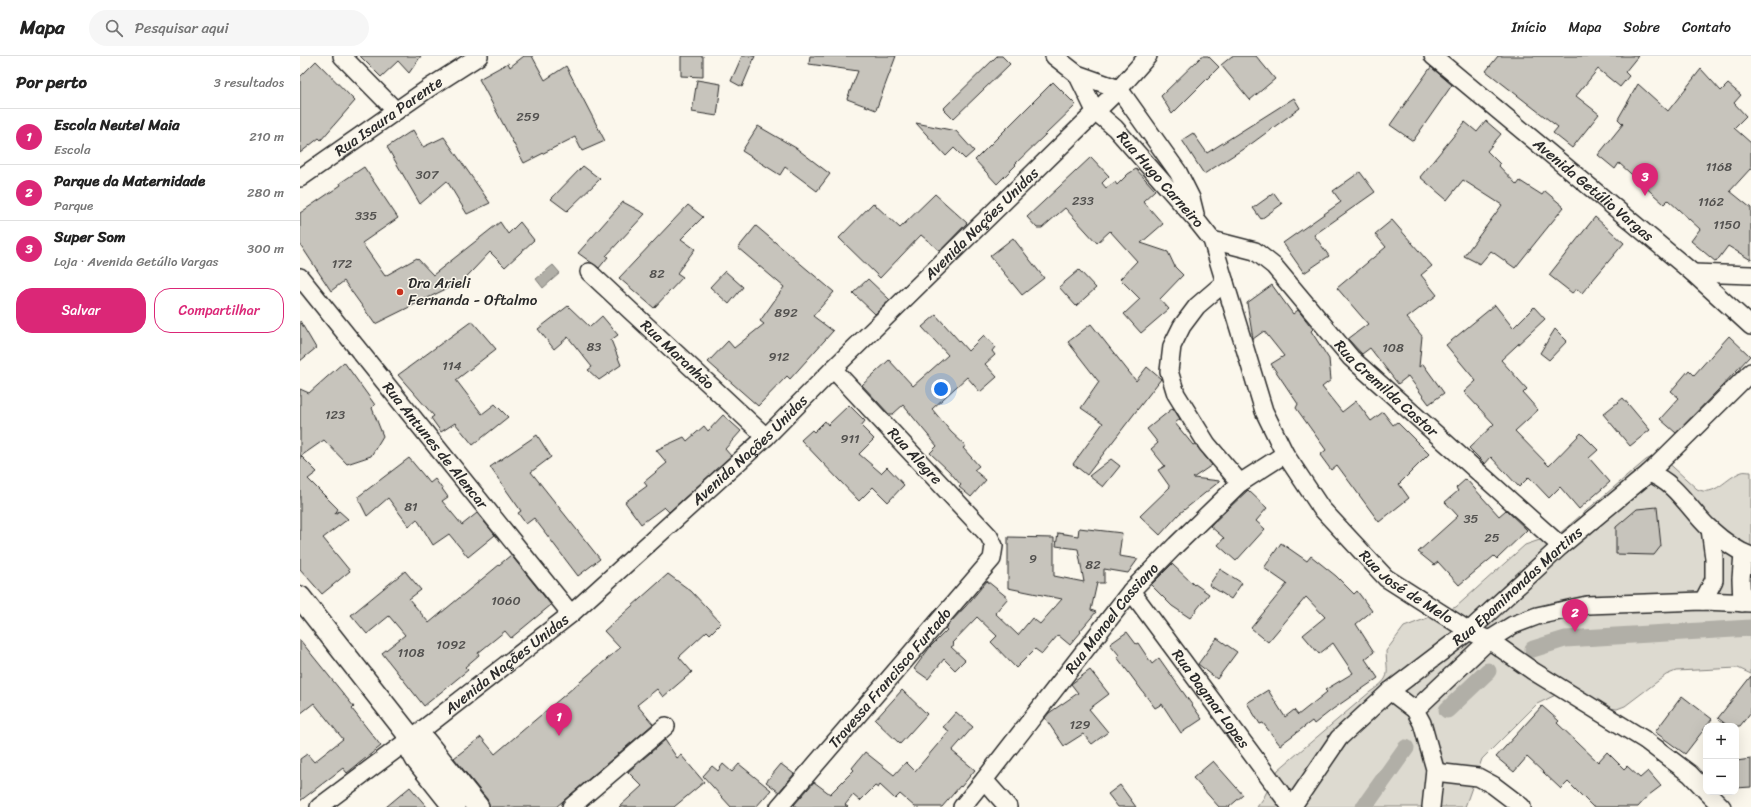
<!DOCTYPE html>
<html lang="pt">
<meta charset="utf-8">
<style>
:root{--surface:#fff;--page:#f6f6f6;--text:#222;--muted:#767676;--line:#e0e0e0;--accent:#db2777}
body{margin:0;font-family:Sriracha,sans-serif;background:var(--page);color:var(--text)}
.controls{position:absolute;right:12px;bottom:12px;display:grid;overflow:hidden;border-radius:8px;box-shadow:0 4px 16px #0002}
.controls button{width:36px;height:36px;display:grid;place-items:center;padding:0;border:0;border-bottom:1px solid var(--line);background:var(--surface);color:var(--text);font:20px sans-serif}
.you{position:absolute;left:641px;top:333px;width:14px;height:14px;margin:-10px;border:3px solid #fff;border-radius:50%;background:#1a73e8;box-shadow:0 0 0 6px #1a73e833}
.badge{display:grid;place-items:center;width:26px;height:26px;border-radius:50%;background:var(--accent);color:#fff;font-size:13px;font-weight:700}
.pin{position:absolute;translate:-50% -33px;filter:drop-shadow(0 1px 2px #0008)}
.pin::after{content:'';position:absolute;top:21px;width:14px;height:12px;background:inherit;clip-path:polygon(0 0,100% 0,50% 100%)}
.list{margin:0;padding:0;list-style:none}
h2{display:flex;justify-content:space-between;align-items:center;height:52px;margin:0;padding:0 16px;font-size:17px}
h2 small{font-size:13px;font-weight:400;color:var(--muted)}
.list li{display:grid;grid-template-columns:26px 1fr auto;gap:12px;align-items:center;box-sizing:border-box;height:56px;padding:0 16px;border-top:1px solid var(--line)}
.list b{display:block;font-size:15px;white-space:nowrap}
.list p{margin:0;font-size:13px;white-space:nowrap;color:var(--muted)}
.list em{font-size:13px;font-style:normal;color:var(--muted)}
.actions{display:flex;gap:8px;padding:12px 16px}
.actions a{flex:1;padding:9px 0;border:1px solid var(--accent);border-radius:16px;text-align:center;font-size:14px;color:var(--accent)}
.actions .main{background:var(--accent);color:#fff}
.icon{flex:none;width:22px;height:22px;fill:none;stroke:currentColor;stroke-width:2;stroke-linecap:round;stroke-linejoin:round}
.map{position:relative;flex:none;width:1451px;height:751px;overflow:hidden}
header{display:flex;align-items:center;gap:24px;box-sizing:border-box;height:56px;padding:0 20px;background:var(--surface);border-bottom:1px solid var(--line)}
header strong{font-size:19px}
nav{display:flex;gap:22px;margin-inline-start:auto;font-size:14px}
.search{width:280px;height:36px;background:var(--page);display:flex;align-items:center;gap:10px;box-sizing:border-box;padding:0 14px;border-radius:22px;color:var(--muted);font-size:15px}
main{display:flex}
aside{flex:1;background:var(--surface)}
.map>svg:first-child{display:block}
</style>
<header>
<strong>Mapa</strong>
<div class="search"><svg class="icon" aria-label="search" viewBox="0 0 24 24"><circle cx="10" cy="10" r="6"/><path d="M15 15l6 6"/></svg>Pesquisar aqui</div>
<nav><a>Início</a><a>Mapa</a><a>Sobre</a><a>Contato</a></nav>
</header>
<main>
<aside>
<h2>Por perto<small>3 resultados</small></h2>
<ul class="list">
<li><span class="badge">1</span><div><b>Escola Neutel Maia</b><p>Escola</p></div><em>210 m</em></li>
<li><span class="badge">2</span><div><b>Parque da Maternidade</b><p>Parque</p></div><em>280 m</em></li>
<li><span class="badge">3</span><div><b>Super Som</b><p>Loja · Avenida Getúlio Vargas</p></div><em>300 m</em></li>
</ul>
<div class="actions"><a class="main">Salvar</a><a>Compartilhar</a></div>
</aside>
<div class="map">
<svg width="1451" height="751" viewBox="0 0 1451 751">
<rect width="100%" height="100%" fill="#fbf7ec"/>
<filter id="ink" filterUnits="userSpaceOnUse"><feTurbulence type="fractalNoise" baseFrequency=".025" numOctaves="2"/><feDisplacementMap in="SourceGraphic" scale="8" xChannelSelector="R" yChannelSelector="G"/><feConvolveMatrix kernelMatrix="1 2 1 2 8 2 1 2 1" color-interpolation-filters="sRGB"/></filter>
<g filter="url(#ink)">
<path fill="#dddad0" stroke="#84827e" d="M1354,400L1362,401L1397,433C1415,442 1426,421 1442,416C1444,415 1448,416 1451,416V618L1438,612L1376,615L1366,619L1325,650L1317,653L1309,652L1277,633L1270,632L1237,648L1182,703L1165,751H957L963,743L978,714L1070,636C1092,621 1087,620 1086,595L1104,571L1156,551L1225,489L1260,477L1346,404Z"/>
<polygon fill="#b1afa7" stroke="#7b7a75" points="253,209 260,217 243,232 236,223"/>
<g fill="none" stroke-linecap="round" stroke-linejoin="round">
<g stroke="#b1afa7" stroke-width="17">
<polyline points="1233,593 1265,583 1451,572"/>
<polyline points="1147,654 1188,615"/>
<polyline points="1064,751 1106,692"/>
</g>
</g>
<g fill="#c7c4bc" stroke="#2b2b2b">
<polygon points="60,0 121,0 109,17 98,5 81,21"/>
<polygon points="224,0 232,0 245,24 266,10 305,85 282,95 275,81 224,107 179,23 208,7 210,11"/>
<polygon points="381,0 403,0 403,21 381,20"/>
<polygon points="442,0 455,0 442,31 431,25"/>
<polygon points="510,0 596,0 576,54 547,43 558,15 509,8"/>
<polygon points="697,0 702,0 710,8 653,63 643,53"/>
<polygon points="902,0 908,0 919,11 872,58 861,40"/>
<polygon points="932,0 956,0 975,23 950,44 921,9"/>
<polygon points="1198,0 1338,0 1325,16 1329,20 1320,31 1298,13 1276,40 1299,58 1272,92 1253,77 1258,71 1186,15"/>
<polygon points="16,5 55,45 21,84 19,82 0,97 0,21"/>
<polygon points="1131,11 1152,29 1113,85 1090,69"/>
<polygon points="1401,13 1421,35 1428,28 1441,39 1434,47 1446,60 1434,72 1451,87 1451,112 1430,135 1451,152 1451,204 1428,190 1416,206 1391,185 1400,173 1368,144 1364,148 1319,107 1315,113 1298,99 1323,68 1318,63 1338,28 1368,55"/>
<polygon points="397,24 421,28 417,60 392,56"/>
<polygon points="753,26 776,49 715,108 716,109 697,128 675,104"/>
<polygon points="994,42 1000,52 951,88 904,118 882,84 893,77 907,97"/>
<polygon points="1186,65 1201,78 1187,95 1200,108 1198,109 1217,129 1220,125 1242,139 1245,135 1264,151 1215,212 1191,195 1180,208 1164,200 1202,149 1163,124 1147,144 1120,121 1165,66 1177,76"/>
<polygon points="616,67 656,75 674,95 665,103 654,92 646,100"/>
<polygon points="458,70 496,92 530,118 517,135 485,111 480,119 442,95"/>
<polygon points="113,74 123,91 144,81 190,147 167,158 147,125 120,148 87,91"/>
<polygon points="791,101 809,120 802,127 806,132 815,126 817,129 828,118 836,113 855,134 843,145 863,168 841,187 868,196 875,211 883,219 860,243 869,253 841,277 824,258 840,243 820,223 837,205 810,175 797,187 765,152 742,172 737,172 727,161"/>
<polygon points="283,110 300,123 267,155 251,143"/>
<polygon points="64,111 98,162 62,187 85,220 117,202 133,219 200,166 208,178 220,166 234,184 205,211 190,196 155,233 152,230 75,268 44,225 31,235 0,188 0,157 41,129 40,127"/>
<polygon points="1060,116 1075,136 1014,179 1029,200 1004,217 983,187 1041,146 1033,135"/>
<polygon points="974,137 982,148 961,163 953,152"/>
<polygon points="635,138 667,167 640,195 621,179 580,222 539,182 573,147 600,172"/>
<polygon points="323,146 345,158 306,200 308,201 299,212 278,197"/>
<polygon points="388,149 403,161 381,183 395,193 377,217 383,221 354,252 319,222"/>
<polygon points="1295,161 1324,187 1282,237 1277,233 1272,237 1249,219"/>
<polygon points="1092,164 1132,210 1121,219 1137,239 1107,262 1122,280 1119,311 1123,308 1144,337 1129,348 1108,320 1098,328 1070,292 1062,298 1048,283 1068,268 1037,232 1086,191 1075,178"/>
<polygon points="456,170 534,236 513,260 533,275 490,323 487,320 458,350 408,306 428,285 434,292 464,268 460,265 484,231 438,192"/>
<polygon points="713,182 744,222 722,239 690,200"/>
<polygon points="779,214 796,232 776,250 759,231"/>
<polygon points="425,215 443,231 429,248 410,231"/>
<polygon points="568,223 590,244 575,258 553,237"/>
<polygon points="972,229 993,258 998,254 1013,273 1011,275 1029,303 1031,324 1022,331 1042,356 1056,345 1071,365 1083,356 1093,369 1097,366 1129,398 1099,428 1109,442 1079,466 1037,409 1031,414 1020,399 1026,394 996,352 998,348 971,308 984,300 964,275 953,283 947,247"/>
<polygon points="1195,249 1213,272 1234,251 1245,263 1201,304 1227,333 1223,337 1238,354 1215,375 1249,410 1281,377 1298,394 1289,402 1310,426 1279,453 1260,431 1249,442 1229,421 1219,431 1191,401 1185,408 1169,392 1194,368 1164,336 1176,325 1146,289"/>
<polygon points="268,250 290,271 302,260 318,279 311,284 321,309 299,324 288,314 292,311 268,281 254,293 238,273"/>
<polygon points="636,259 668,295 684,279 695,291 692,295 695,299 685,308 697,321 680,336 667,321 632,353 651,376 666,390 663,392 679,410 674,414 686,424 671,441 659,431 661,429 649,415 630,397 637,390 603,349 593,358 589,358 562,329 589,304 613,330 648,299 622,271"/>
<polygon points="0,265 16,292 0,305"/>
<polygon points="172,265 196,293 156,324 182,358 195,348 208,361 173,389 155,367 141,376 131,362 134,360 98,319"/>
<polygon points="791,268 836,325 847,311 861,323 787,419 773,408 803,367 781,352 799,326 768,286"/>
<polygon points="1255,273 1267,285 1249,304 1240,297"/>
<polygon points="1429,280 1450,300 1422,330 1376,377 1360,363 1379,342 1371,335 1389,314 1394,319"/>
<polygon points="44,306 75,349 72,352 83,380 71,400 47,408 24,384 1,400 17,416 8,423 38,453 35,458 39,455 48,463 23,482 50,515 22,538 0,513 0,333 9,337"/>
<polygon points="1323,342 1350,374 1330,390 1303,358"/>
<polygon points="549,349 565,365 561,370 574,383 559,398 581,417 587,411 604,429 588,446 573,431 559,445 501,384 512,374 514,376 525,365 528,369"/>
<polygon points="873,352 880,363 875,367 893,389 895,388 912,409 893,422 920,425 879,458 860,479 840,460 870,431 858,414 865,410 851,393 858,387 847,373"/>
<polygon points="423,359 441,375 425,393 431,400 369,456 364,451 341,468 325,446 347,430 344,426 367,407 356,394 384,381 387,385 404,370 408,375"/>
<polygon points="237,379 251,401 231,416 300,503 278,520 234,462 226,468 218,457 221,455 190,411"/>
<polygon points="109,402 130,427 135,423 148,441 142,445 162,469 177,457 195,479 168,501 149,478 133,489 117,463 109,470 88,442 67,460 59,444 59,440"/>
<polygon points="811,403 820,410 803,431 789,420"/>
<polygon points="1166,423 1199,460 1206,454 1227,474 1197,503 1194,500 1159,529 1138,506 1134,509 1118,496 1158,460 1145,446 1158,435 1156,432"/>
<polygon points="948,434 967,452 956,465 965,473 936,505 918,489 924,482 910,470"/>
<polygon points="1357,451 1361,490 1354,499 1316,498 1316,471 1337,453"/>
<polygon points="779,472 822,477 819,500 838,503 828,517 804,513 804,527 797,527 791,554 796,556 780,575 781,576 770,589 758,579 742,598 735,593 716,612 691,586 697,580 677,561 652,587 654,589 651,591 665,604 655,614 644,603 628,623 614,613 630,591 647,574 645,572 666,550 687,525 708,542 695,557 718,579 732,562 740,568 762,543 708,532 708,481 754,482 754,520 784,526 778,493 756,490 758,477 778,480"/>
<polygon points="981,487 1007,505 1011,500 1036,520 1054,538 1057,535 1072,555 1056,568 1074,596 1065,603 1078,622 1033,653 1014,668 1012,665 980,689 963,667 960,668 947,647 968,634 985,661 994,654 998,659 1027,636 1025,634 1053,617 1033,587 1019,598 1003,579 1025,561 1006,541 968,586 951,572 987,528 964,512"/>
<polygon points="211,499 251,549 211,582 205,575 178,597 179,599 165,611 168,614 124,650 82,597 105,579 89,560 67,578 51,559 105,515 121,534 109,543 129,567"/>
<polygon points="872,508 894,529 895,528 909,538 890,562 872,550 851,529"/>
<polygon points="920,513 942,527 931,543 909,529"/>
<polygon points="368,518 391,535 421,567 410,578 407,575 379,601 392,616 363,641 357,633 337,649 353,668 256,751 190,751 187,743 154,702 181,681 195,698 320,592 304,575"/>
<polygon points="827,576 836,588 838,587 852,608 859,602 902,663 881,677 862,648 855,652 817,601 819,599 810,588"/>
<polygon points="917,582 937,596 917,623 898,608"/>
<polygon points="0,584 54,651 52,653 81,690 47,717 43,712 0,745 0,703 7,698 14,706 43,683 14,647 0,658"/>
<polygon points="790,614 809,638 789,653 808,676 792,688 783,678 764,690 745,662 749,657 778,637 771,628"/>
<polygon points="1451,620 1451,656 1440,670 1428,670 1418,662"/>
<polygon points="602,634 627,658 600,688 575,664"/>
<polygon points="1382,640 1412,663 1385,698 1355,676"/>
<polygon points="1242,650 1259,665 1257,667 1298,706 1307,696 1324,713 1327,710 1340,722 1348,715 1361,730 1349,739 1338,751 1293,751 1268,726 1261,733 1227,701 1214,716 1196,701"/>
<polygon points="656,656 673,671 652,695 675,714 661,731 660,730 642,751 615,751 600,738 595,743 580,729 578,732 575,730 560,745 553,739 545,749 548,751 497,751 494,749 514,726 530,738 554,714 552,712 565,696 594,719 606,706 615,715 649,675 643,671"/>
<polygon points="365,684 377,702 381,699 404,726 374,751 319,751 342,730 328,716"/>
<polygon points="1451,703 1451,731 1436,732 1436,705"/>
<polygon points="913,705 943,739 929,751 919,751 893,722"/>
<polygon points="423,708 432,716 439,708 471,734 456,751 431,751 403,720 412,710 418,715"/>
<polygon points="481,708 494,718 479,736 466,726"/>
<polygon points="820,729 836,751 818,751 808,738"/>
<polygon points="110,731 127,751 86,751"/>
</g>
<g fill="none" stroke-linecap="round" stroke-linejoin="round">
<defs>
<g id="minor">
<polyline points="42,0 96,55"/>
<polyline points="754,0 777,18 819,33 878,116 891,142 895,158"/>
<path id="s1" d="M1133,0L1393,217L1451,270"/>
<path id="s2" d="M777,18L795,55L815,72L897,165L912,184L964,355L985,398L1021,452L1086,522L1169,575L1189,584L1233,615L1345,684L1390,718L1406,735"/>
<path id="s3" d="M0,122L129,32L179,0"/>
<path id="s4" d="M912,184L955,195L974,210L1051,302L1261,490"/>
<path id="s5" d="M289,216L466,381"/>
<polyline points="1393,217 1451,219"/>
<path id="s6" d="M0,221L271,558"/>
<polyline points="925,226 897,250 882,270 872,290 869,315 876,338 907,388 940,427"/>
<path d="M1349,417C1377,427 1389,454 1410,473C1421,483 1437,495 1451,500"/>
<path id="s7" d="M831,535L991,751"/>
<polyline points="1403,545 1414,524 1414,502 1410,473"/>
<polyline points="1442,547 1441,523 1443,497"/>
<polyline points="1090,635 1115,654"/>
<polyline points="1135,716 1178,721 1193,729 1222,751"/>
<polyline points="684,724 708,751"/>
<polyline points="1407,736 1422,751"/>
<path id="s8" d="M19,751L122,674L271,558L466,381L533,313L819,33L848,0"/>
<polyline points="271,751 366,670"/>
<path id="s9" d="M479,751L692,503L694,490L689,480L533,313"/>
<path id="s10" d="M662,751L684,724L831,535L876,489L940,427L985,398"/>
<path id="s11" d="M992,751L1039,682L1090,635L1169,575L1261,490L1349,417L1451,316"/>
<polyline points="1131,751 1135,713 1122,667 1115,654 1189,584 1213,569 1237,560 1287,549 1403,545 1451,547"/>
</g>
<g id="major">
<polyline points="0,541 111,682 125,685 178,751"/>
<polyline points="111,682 111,694 116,703 154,751"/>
</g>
</defs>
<use href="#minor" stroke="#2b2b2b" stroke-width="20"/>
<use href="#major" stroke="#2b2b2b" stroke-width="24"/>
<use href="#minor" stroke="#fbf7ec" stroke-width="17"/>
<use href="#major" stroke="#fbf7ec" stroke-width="21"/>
</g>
</g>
<circle fill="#c8321e" stroke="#fbf7ec" stroke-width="1.5" cx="100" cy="236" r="4"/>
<g text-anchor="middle" stroke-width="3" stroke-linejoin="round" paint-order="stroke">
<g font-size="13" fill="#52514f">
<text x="228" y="65">259</text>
<text x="1419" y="115">1168</text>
<text x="127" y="123">307</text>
<text x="783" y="149">233</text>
<text x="1411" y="150">1162</text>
<text x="66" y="164">335</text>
<text x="1427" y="173">1150</text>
<text x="42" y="212">172</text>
<text x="357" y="222">82</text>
<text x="486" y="261">892</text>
<text x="294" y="295">83</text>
<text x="1093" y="296">108</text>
<text x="479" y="305">912</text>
<text x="152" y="314">114</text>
<text x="35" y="363">123</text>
<text x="550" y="387">911</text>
<text x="111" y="455">81</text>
<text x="1171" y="467">35</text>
<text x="1192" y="486">25</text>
<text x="733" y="507">9</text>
<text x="793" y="513">82</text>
<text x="206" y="549">1060</text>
<text x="151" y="593">1092</text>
<text x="111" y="601">1108</text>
<text x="780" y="673">129</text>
</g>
<g font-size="15" fill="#2b2b2b" stroke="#fbf7ec">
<text dy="5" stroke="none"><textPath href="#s3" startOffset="108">Rua Isaura Parente</textPath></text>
<text dy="5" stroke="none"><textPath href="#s2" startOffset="136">Rua Hugo Carneiro</textPath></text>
<text dy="5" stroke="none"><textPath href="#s1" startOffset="209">Avenida Getúlio Vargas</textPath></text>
<text dy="5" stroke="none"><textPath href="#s8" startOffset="884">Avenida Nações Unidas</textPath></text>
<text dy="5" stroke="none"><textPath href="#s5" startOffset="121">Rua Maranhão</textPath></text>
<text dy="5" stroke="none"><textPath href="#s4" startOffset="235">Rua Cremilda Castor</textPath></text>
<text dy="5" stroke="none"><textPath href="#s6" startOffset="216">Rua Antunes de Alencar</textPath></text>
<text dy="5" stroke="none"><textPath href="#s8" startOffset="560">Avenida Nações Unidas</textPath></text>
<text transform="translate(615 400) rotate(47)" y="5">Rua Alegre</text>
<text dy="5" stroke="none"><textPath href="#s2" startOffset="624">Rua José de Melo</textPath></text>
<text dy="5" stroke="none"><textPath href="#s11" startOffset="318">Rua Epaminondas Martins</textPath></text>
<text dy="5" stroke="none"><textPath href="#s10" startOffset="241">Rua Manoel Cassiano</textPath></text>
<text dy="5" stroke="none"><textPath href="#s8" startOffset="236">Avenida Nações Unidas</textPath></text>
<text dy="5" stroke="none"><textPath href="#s9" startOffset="170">Travessa Francisco Furtado</textPath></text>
<text dy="5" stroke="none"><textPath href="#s7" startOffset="134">Rua Dagmar Lopes</textPath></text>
</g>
<g font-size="15" fill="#2b2b2b" stroke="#fbf7ec" text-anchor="start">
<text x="108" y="232">Dra Arieli<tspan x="108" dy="17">Fernanda - Oftalmo</tspan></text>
</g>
</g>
</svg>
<div class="controls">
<button>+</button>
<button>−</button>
</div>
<div class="you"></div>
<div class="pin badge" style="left:259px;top:680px">1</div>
<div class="pin badge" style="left:1275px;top:576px">2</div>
<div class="pin badge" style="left:1345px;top:140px">3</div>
</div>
</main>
